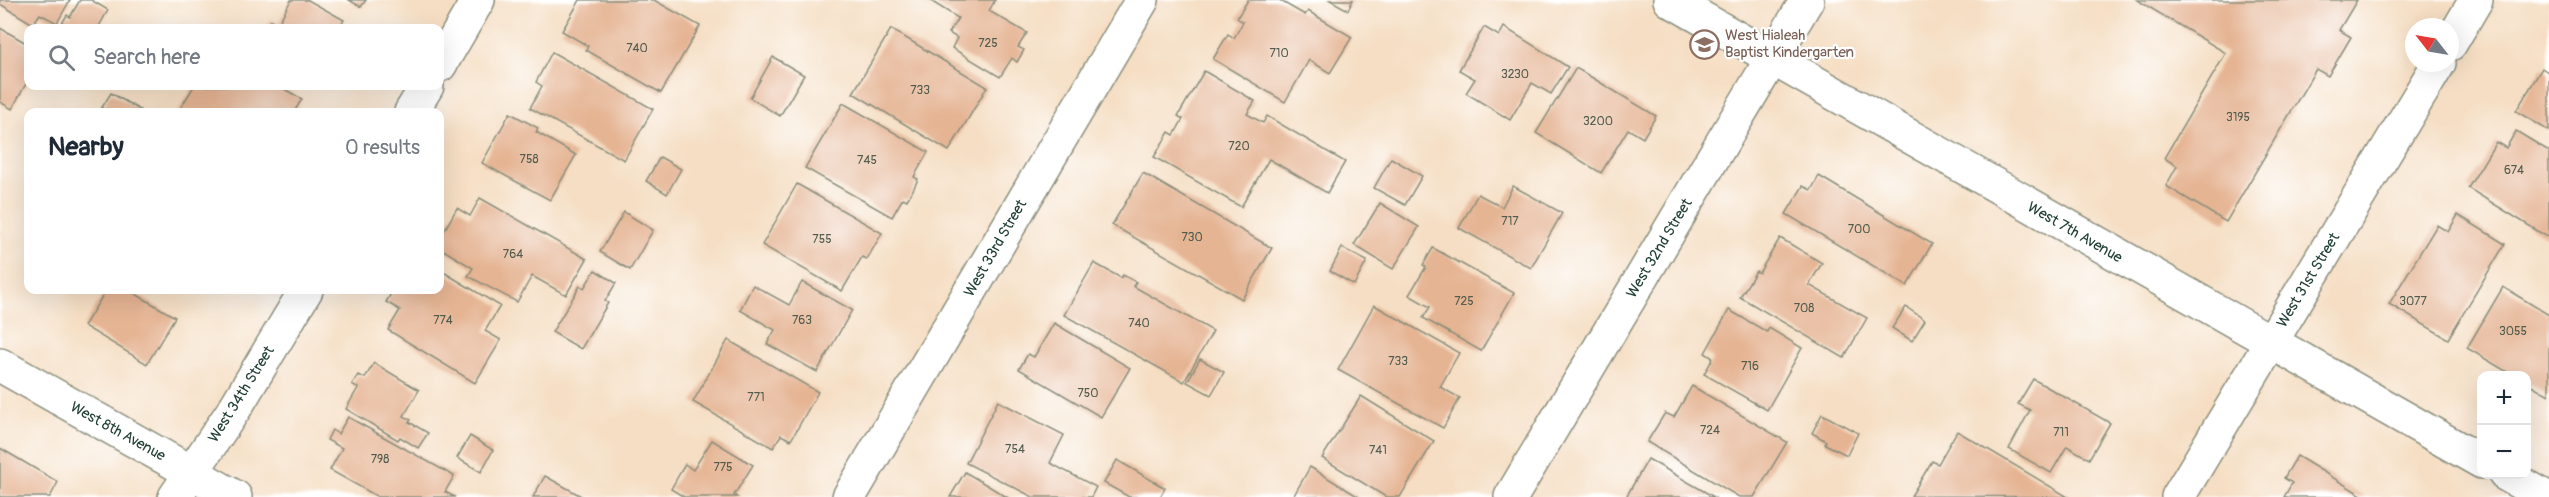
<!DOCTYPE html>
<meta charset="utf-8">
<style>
:root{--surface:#fff;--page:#f2f2f3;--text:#1f2937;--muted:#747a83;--line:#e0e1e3}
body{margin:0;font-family:Pangolin,sans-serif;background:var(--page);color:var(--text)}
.controls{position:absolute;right:18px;bottom:18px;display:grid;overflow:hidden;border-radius:12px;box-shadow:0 6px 24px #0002}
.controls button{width:54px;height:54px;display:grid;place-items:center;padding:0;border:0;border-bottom:2px solid var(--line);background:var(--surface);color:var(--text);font:30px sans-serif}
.compass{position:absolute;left:2405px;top:18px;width:54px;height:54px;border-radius:50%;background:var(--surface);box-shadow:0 6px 24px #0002;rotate:301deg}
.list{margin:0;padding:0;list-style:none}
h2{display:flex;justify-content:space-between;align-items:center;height:78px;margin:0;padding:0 24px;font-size:26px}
h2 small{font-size:20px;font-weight:400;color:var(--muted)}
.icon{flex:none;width:33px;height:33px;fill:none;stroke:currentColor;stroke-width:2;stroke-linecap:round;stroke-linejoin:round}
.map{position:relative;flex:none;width:2549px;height:497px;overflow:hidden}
.search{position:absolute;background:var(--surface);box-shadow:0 6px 24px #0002;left:24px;top:24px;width:420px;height:66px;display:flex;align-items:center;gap:15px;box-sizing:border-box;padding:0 21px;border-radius:12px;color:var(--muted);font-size:22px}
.panel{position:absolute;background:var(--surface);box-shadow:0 6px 24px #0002;left:24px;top:108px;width:420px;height:186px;border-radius:12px}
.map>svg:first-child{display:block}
</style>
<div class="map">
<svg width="2549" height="497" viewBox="0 0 2549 497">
<rect width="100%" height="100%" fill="#fff"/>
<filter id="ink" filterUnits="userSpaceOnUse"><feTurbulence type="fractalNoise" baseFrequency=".0167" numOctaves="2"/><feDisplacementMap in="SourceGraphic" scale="12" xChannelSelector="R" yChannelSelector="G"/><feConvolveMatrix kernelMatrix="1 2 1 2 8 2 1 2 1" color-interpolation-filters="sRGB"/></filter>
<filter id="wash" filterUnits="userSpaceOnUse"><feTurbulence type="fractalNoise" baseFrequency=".008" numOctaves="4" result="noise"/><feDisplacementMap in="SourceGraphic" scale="24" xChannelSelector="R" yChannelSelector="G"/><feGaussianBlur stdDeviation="1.35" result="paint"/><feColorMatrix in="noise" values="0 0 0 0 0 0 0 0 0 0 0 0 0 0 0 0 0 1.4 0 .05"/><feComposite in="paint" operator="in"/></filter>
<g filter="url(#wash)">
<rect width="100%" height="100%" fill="#f5dec3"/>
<g id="blocks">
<g fill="#e5b493">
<polygon points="0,0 70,0 57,23 40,14 33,24 0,4"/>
<polygon points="80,0 91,0 108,10 98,28 59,28 67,15 70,17"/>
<polygon points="291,0 308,0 344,20 339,28 266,28 271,20 278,24"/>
<polygon points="349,0 366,0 361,7"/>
<polygon points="580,0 654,0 700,26 661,93 586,50 588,46 562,31"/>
<polygon points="929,0 995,0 989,11 1027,33 1018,47 1024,50 1017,62 1012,58 1000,77 952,48 957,38 949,33 958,18"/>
<polygon points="1248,0 1279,0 1305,15 1308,11 1352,37 1330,73 1309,60 1285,102 1213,59 1228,34 1234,38 1243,22 1237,18"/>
<polygon points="1330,0 1353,0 1348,10"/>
<polygon points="2137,0 2357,0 2339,30 2351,37 2328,76 2316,69 2226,222 2166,186 2177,166 2164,158 2226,53"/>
<polygon points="1484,27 1499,36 1504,27 1568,67 1551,94 1532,83 1510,120 1466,93 1475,79 1459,70"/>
<polygon points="0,28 28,44 28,80 12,109 0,102"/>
<polygon points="891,29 987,87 949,151 853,93"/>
<polygon points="552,52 653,109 624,160 530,108 542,86 536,82"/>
<polygon points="773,57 804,75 780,116 750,98"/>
<polygon points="1576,68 1656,116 1643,138 1628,129 1601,173 1536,133"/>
<polygon points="2542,68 2549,73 2549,131 2516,111"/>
<polygon points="1204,71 1255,101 1247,114 1263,123 1267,116 1345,162 1327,193 1269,159 1241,207 1154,157 1169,132 1174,135 1183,119 1178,116"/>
<polygon points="194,86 279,86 302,99 294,112 178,112"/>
<polygon points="111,93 140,110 138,112 99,112"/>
<polygon points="843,103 928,152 914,177 918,179 913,190 907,200 903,198 892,217 805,168"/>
<polygon points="510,113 538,128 536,132 576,155 550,200 482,163"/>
<polygon points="2516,131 2549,151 2549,238 2468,188 2496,142 2506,148"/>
<polygon points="660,157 681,169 667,194 646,181"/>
<polygon points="1391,158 1422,176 1405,205 1374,188"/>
<polygon points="1143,173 1272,248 1242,299 1112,225"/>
<polygon points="1819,176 1932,244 1907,286 1786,214 1803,186 1811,190"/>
<polygon points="797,184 882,233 867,259 862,257 842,291 762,245"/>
<polygon points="1513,186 1562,213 1531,268 1459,228 1478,194 1502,207"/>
<polygon points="480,198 587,259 566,295 532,276 517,302 468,276 473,268 440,248 440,238 457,208 470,216"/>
<polygon points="1380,203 1419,227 1393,269 1354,245"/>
<polygon points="624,212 653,230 630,270 600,252"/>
<polygon points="2458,215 2505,244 2448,339 2389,304 2437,225 2448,232"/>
<polygon points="1780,238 1822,263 1809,285 1867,318 1844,358 1740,297 1756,271 1759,273"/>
<polygon points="1342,248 1367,261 1354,285 1330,271"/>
<polygon points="1433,248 1514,293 1481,351 1423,318 1430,307 1409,295 1426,267 1423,265"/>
<polygon points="1094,263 1121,278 1123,275 1136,282 1133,286 1213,331 1184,382 1064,315"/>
<polygon points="440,270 500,306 485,331 501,340 475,383 388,330 400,310 386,302 393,290 440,290"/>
<polygon points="595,270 616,283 605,301 608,303 581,349 552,332 580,286 584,288"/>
<polygon points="802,282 852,310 817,372 767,344 775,330 740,310 753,285 789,305"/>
<polygon points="2503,287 2549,315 2549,395 2526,382 2526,376 2514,376 2467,348"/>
<polygon points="106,290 129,290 175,317 147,364 84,326"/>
<polygon points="1374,305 1459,353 1440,387 1460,398 1443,428 1338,370"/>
<polygon points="1906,307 1925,320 1912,341 1892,328"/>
<polygon points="1729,310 1767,332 1769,328 1802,348 1767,410 1704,374 1713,358 1705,353"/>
<polygon points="1054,323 1130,368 1101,417 1019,369 1028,354 1034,357"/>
<polygon points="728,340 818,392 791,440 781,435 773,448 693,402"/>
<polygon points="1200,359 1224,372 1211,395 1187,382"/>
<polygon points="374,363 419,390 404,416 411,420 409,422 428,433 418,448 400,437 398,440 346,409 358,388 352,384 358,375 365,378"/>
<polygon points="2033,379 2110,423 2089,459 2067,446 2051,473 2009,449 2030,410 2018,404"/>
<polygon points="1692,386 1787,442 1754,497 1739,497 1647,442 1665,413 1674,417"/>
<polygon points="1361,396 1434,441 1400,497 1386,497 1322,458"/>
<polygon points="998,401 1064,435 1050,463 1096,487 1091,497 1033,497 966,463"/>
<polygon points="1822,414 1858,433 1847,455 1825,444 1826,441 1812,433"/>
<polygon points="348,417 454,476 445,492 455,497 378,497 330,470 342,448 327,440 332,430 338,434"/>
<polygon points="1957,431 2068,497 1911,496 1932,461 1938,464"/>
<polygon points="470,436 493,450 481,472 457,458"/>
<polygon points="712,440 753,465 734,495 737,497 684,497 671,489 685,464 693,470"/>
<polygon points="0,448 58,482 50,497 0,497"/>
<polygon points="2297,456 2365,497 2284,497 2292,483 2284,478"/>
<polygon points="1648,459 1714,497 1626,497"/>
<polygon points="1117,460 1165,488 1160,497 1129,497 1104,483"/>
<polygon points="1310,467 1359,497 1293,497"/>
<polygon points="965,472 1007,497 950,497"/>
<polygon points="545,476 583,497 533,497"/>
</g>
</g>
</g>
<g filter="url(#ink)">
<use href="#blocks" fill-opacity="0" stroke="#8a8e7c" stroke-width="1.5"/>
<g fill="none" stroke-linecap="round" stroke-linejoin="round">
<defs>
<g id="minor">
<polyline points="1670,0 2482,462"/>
<polyline points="2450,44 2476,0"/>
<polyline points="440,65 478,0"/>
<polyline points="411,112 427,86"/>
<polyline points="0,365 235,497"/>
<polyline points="2505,474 2545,497"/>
<polyline points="175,497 235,408 306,290"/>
<polyline points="849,497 1142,0"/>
<polyline points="1511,497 1807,0"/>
<polyline points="2178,497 2439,63"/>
</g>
</defs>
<use href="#minor" stroke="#8a8e7c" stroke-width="36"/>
<use href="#minor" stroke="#fff" stroke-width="33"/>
</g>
</g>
<defs>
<symbol id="school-ring" viewBox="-11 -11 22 22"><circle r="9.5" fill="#fff" stroke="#8d6e63" stroke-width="1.5"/><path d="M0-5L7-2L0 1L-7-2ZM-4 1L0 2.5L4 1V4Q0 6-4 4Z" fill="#8d6e63"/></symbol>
</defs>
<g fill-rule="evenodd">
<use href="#school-ring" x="1688" y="28" width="33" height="33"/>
</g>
<g text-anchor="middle" stroke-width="4.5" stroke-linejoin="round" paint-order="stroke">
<g font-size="12" fill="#505b4c">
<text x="988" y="47">725</text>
<text x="637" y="52">740</text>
<text x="1279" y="57">710</text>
<text x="1515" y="78">3230</text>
<text x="920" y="94">733</text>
<text x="2238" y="121">3195</text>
<text x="1598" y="125">3200</text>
<text x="1239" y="150">720</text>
<text x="529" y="163">758</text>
<text x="867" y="164">745</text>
<text x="2514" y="174">674</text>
<text x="1510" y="225">717</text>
<text x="1859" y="233">700</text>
<text x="1192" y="241">730</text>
<text x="822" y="243">755</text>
<text x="513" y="258">764</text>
<text x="1464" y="305">725</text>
<text x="2413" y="305">3077</text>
<text x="1804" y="312">708</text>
<text x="443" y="324">774</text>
<text x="802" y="324">763</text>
<text x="1139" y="327">740</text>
<text x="2513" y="335">3055</text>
<text x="1398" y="365">733</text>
<text x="1750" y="370">716</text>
<text x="1088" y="397">750</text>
<text x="756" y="401">771</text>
<text x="1710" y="434">724</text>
<text x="2061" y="436">711</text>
<text x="1015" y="453">754</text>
<text x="1378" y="454">741</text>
<text x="380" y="463">798</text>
<text x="723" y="471">775</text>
</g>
<g font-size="15" fill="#785e54" stroke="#fff" text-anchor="start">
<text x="1725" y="40">West Hialeah<tspan x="1725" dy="17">Baptist Kindergarten</tspan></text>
</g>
<g font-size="15" fill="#1f3d34" stroke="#fff">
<text transform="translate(2075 232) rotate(30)" y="5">West 7th Avenue</text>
<text transform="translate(995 248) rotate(-60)" y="5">West 33rd Street</text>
<text transform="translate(1659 248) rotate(-59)" y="5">West 32nd Street</text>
<text transform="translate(2308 280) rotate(-59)" y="5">West 31st Street</text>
<text transform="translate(241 394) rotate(-58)" y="5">West 34th Street</text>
<text transform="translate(118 431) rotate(29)" y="5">West 8th Avenue</text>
</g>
</g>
</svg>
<div class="controls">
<button>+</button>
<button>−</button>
</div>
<svg class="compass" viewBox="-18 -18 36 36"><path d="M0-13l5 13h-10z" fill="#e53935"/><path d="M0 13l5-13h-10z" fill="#747a83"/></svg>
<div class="search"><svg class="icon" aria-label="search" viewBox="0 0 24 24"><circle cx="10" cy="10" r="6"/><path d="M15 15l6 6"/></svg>Search here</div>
<section class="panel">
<h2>Nearby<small>0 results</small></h2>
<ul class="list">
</ul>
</section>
</div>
